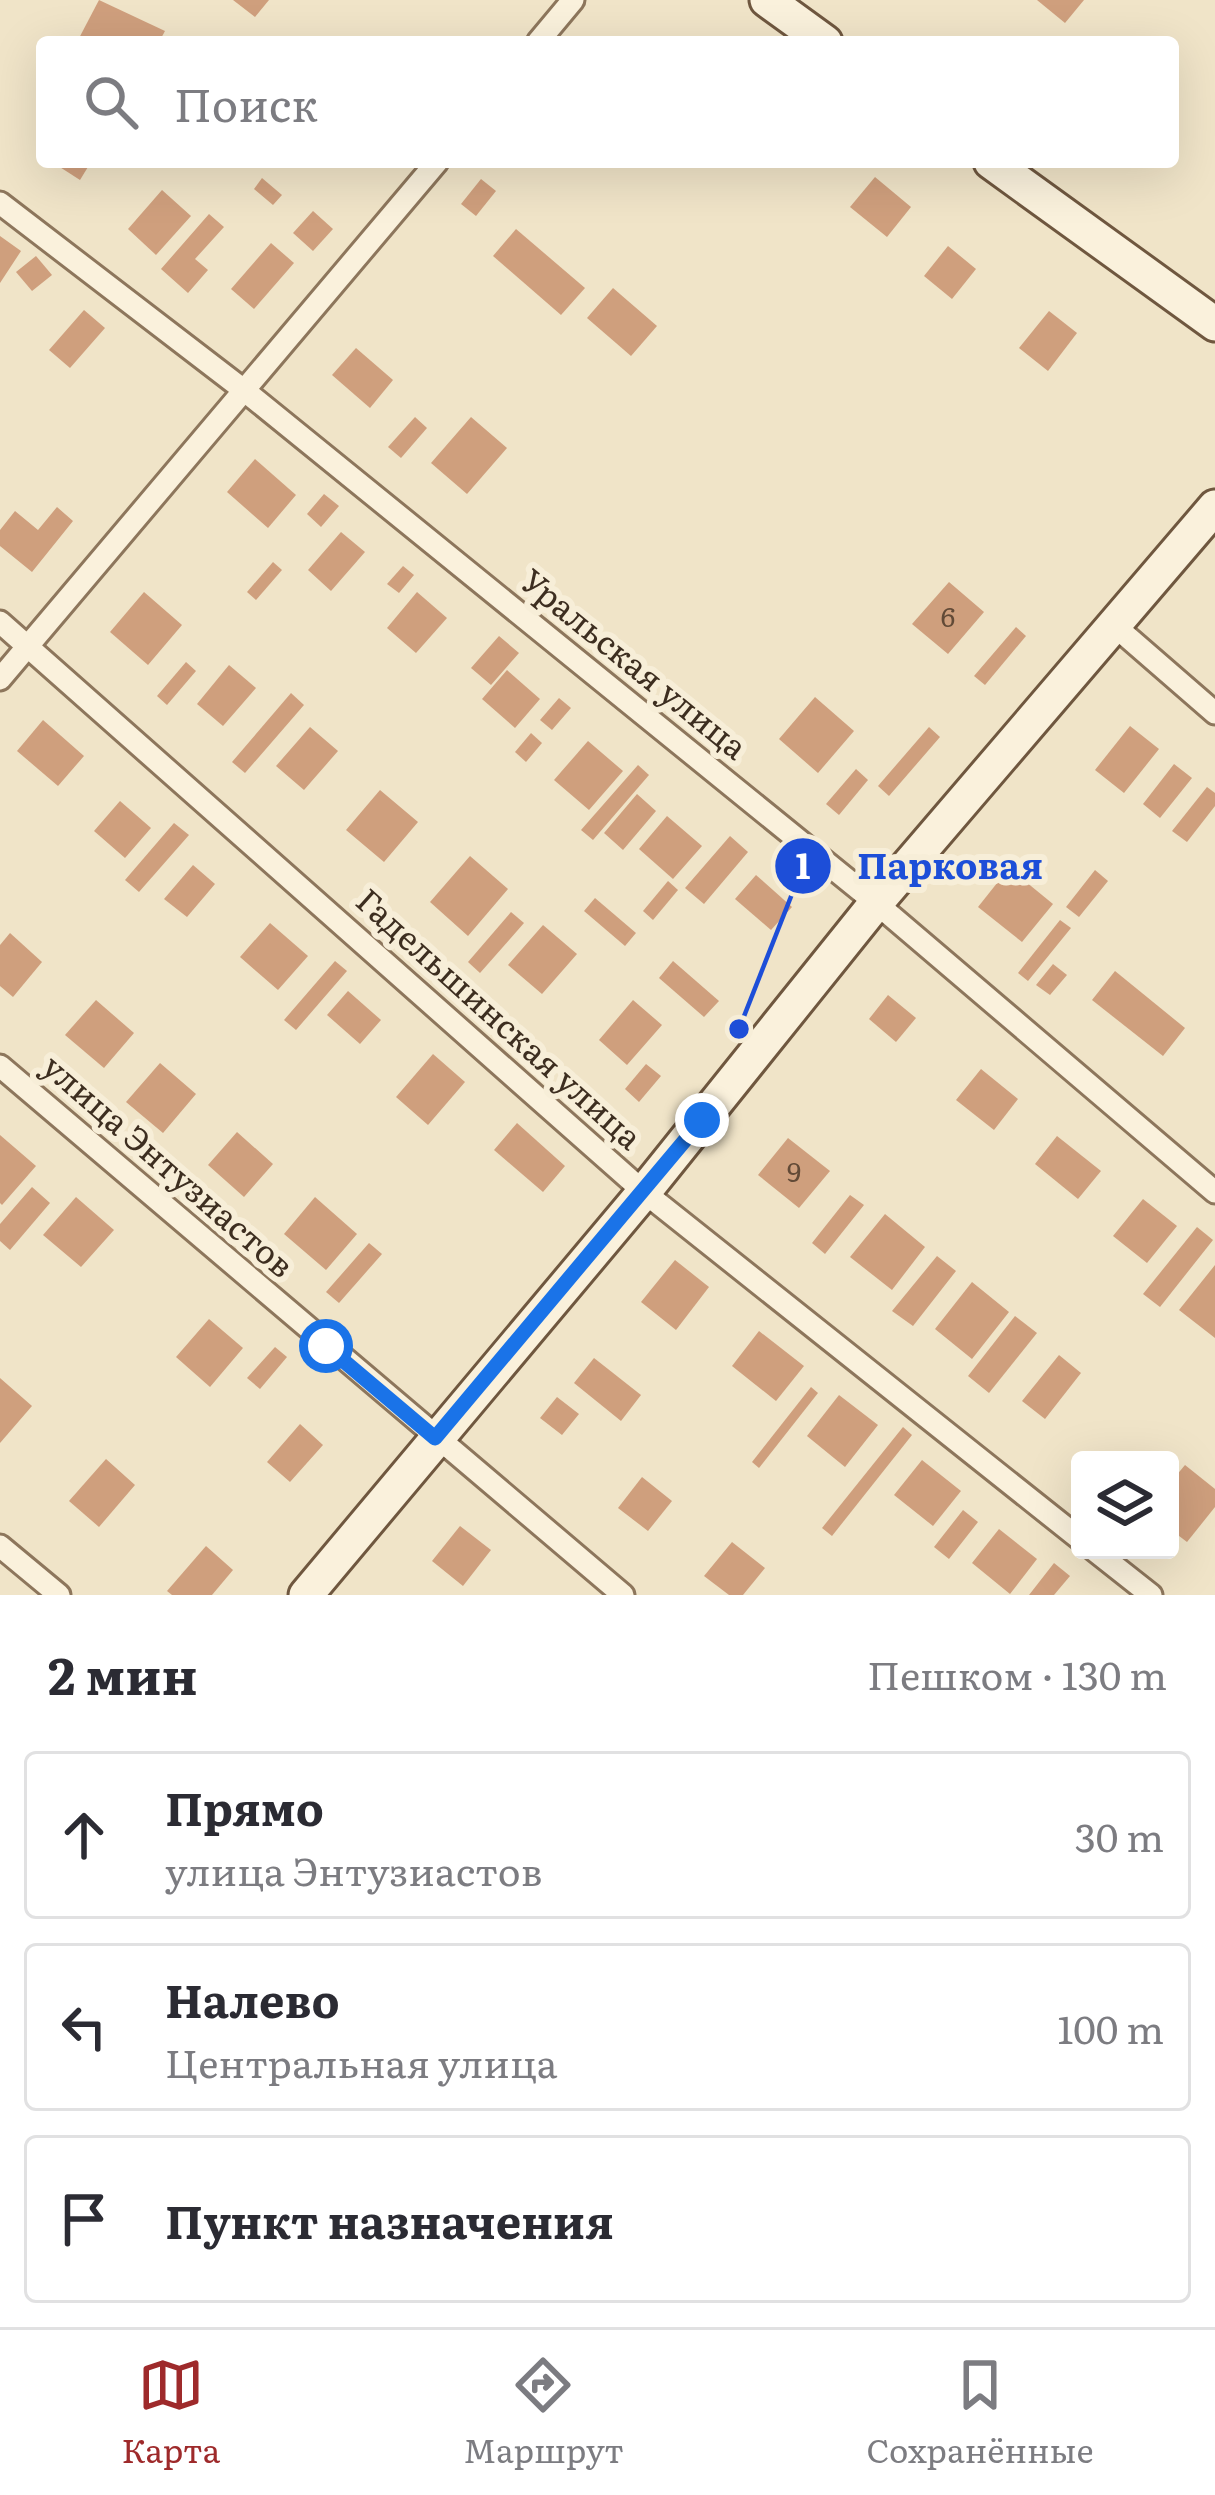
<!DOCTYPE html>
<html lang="ru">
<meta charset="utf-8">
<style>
:root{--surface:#fff;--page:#f7f7f7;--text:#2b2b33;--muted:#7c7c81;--line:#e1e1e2;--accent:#9e2a2b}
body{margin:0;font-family:Literata,serif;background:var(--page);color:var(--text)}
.controls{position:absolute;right:36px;bottom:36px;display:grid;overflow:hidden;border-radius:12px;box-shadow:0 12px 48px #0002}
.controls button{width:108px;height:108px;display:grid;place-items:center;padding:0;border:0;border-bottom:3px solid var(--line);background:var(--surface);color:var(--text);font:60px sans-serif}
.stop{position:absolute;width:36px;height:36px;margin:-27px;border:9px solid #1a73e8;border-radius:50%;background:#fff}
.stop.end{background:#1a73e8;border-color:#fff;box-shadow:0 3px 12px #0008}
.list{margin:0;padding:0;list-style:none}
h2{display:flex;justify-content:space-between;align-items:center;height:156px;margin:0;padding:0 48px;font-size:51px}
h2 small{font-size:39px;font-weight:400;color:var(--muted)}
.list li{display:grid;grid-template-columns:78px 1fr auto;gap:36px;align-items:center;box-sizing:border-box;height:168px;margin:0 24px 24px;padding:0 24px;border:3px solid var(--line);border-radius:12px}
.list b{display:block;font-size:45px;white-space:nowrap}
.list p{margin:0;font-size:39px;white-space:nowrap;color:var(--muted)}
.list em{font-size:39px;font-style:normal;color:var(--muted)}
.icon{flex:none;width:66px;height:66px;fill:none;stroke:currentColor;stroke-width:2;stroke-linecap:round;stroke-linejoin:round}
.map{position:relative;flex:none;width:1215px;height:1595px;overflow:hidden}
.search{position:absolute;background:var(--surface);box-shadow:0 12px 48px #0002;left:36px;right:36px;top:36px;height:132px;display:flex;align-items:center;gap:30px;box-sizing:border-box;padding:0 42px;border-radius:12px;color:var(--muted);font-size:45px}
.sheet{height:732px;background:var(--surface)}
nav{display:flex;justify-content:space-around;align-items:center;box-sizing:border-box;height:168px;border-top:3px solid var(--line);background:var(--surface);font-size:33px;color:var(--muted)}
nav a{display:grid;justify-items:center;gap:6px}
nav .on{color:var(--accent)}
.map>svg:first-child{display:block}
</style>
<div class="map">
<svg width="1215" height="1595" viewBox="0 0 1215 1595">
<rect width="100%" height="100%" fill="#f0e4c8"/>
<g fill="#cf9f7d">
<polygon points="99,0 165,31 159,42 77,42"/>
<polygon points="233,0 269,0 255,17"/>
<polygon points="1037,0 1084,0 1065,23"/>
<polygon points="52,162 91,162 80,180"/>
<polygon points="875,177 911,207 887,237 850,207"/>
<polygon points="262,178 282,195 273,205 254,189"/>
<polygon points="481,179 496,191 476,216 461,204"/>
<polygon points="162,190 191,216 156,255 128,229"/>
<polygon points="313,211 333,229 313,251 293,233"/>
<polygon points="209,214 224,227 195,259 208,270 188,293 161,269"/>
<polygon points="516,229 585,288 561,315 493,256"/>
<polygon points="0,236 21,251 0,283"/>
<polygon points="271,243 294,263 254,309 231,289"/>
<polygon points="948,246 976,269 952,299 924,276"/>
<polygon points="36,256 52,275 32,291 16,272"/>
<polygon points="613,288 657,326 631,356 587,318"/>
<polygon points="84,310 105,328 70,368 49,350"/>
<polygon points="1049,311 1077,333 1048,371 1019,348"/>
<polygon points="356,348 393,380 370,408 332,375"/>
<polygon points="415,417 427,428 401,458 388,447"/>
<polygon points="471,417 507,448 467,494 431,463"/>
<polygon points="255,459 296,495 268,528 227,492"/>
<polygon points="324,494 339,506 321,527 307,514"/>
<polygon points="57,507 73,521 32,572 0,546 0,530 15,511 38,530"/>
<polygon points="341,532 365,552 331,591 308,570"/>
<polygon points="273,562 282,570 256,600 247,592"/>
<polygon points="403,566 414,575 399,593 387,584"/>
<polygon points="949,582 984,612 948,654 912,624"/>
<polygon points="144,592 182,625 148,665 110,632"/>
<polygon points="417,592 447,618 416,653 387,628"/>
<polygon points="1016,627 1026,636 985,685 974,676"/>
<polygon points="499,636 519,653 491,685 471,668"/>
<polygon points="186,662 196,671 167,705 157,696"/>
<polygon points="229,665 256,688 223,726 197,704"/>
<polygon points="507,670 540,699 515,728 482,699"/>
<polygon points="291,693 304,705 245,773 232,762"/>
<polygon points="815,697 854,731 818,773 779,739"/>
<polygon points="559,698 571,708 552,730 540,720"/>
<polygon points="43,720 84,756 58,786 17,751"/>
<polygon points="1130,726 1159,749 1124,793 1095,770"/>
<polygon points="310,727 338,751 304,790 276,766"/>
<polygon points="929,727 940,737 889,796 878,786"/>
<polygon points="531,733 542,743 526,762 515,752"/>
<polygon points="588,741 623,771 589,810 554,780"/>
<polygon points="1174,764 1192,778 1160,818 1143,804"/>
<polygon points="638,765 649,775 593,840 581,830"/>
<polygon points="856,769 868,780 839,815 826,804"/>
<polygon points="1207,787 1215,793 1215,806 1187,842 1172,831"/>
<polygon points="380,790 418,822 384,862 346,830"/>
<polygon points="637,794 656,811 623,850 604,833"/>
<polygon points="120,801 151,828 125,858 94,831"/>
<polygon points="667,816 702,846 673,879 639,849"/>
<polygon points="174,823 189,835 139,892 125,880"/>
<polygon points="730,836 748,852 704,904 685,888"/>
<polygon points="470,856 508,889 468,936 430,902"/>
<polygon points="193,865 215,884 187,917 164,899"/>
<polygon points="1009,868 1053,904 1022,942 978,907"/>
<polygon points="1095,870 1108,881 1079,917 1066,907"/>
<polygon points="756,875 792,907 771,930 735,899"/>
<polygon points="668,881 678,890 653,920 643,911"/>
<polygon points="595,898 636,933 625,946 584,911"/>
<polygon points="511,912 524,923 480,973 468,962"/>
<polygon points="1060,920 1071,928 1028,981 1018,973"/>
<polygon points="270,923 308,956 278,990 240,957"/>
<polygon points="543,925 577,954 542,994 508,965"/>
<polygon points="10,933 42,962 13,997 0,986 0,945"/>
<polygon points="335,961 347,971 296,1030 284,1020"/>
<polygon points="673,961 719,1001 704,1017 659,978"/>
<polygon points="1053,964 1067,975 1050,995 1036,985"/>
<polygon points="1115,971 1185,1028 1163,1056 1092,1000"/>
<polygon points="348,991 381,1020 360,1044 327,1015"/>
<polygon points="888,995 916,1018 896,1042 869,1019"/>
<polygon points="96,1000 134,1033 104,1068 65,1035"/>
<polygon points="633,1000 662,1025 627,1065 599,1040"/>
<polygon points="433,1054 465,1082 428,1125 396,1097"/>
<polygon points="160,1063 196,1094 163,1133 126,1102"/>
<polygon points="646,1064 661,1076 639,1102 625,1089"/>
<polygon points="981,1069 1018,1099 994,1130 956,1100"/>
<polygon points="517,1123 565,1166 543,1192 494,1150"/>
<polygon points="237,1132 273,1164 244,1197 208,1165"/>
<polygon points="0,1135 36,1166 2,1205 0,1203"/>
<polygon points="1057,1136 1101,1171 1078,1199 1035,1164"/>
<polygon points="788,1138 830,1171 799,1208 758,1175"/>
<polygon points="32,1187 50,1203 10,1250 0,1241 0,1224"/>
<polygon points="850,1195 864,1205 825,1254 812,1243"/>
<polygon points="76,1197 114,1230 81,1267 43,1235"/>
<polygon points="315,1197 357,1234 326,1270 284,1234"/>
<polygon points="1143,1199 1177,1226 1147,1263 1113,1236"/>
<polygon points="885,1214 925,1247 892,1290 850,1257"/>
<polygon points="1197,1227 1213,1240 1160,1307 1143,1294"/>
<polygon points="369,1243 382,1254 339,1303 326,1292"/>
<polygon points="937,1256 956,1271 913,1326 892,1311"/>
<polygon points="675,1260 709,1287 676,1330 641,1302"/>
<polygon points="1215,1265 1215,1338 1179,1310"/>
<polygon points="972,1282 1009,1312 972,1359 935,1329"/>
<polygon points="1015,1316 1037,1333 989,1393 968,1376"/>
<polygon points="209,1319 243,1348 210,1387 176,1357"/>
<polygon points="759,1331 804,1366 776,1401 732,1366"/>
<polygon points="275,1347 287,1357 260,1389 247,1378"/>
<polygon points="1059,1355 1081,1373 1045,1419 1022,1401"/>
<polygon points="594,1358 641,1395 621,1421 574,1383"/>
<polygon points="0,1378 32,1406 0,1443"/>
<polygon points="811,1387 818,1393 759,1468 752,1462"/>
<polygon points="839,1395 878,1425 845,1467 807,1436"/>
<polygon points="557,1397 579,1414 562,1435 540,1418"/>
<polygon points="300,1424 323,1445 290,1482 267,1462"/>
<polygon points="903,1427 912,1435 832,1536 822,1528"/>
<polygon points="106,1459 135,1485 99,1527 69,1501"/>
<polygon points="922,1460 961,1491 933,1526 894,1495"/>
<polygon points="1185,1465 1215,1489 1215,1507 1187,1542 1170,1529 1170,1483"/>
<polygon points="642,1477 672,1501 648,1531 618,1508"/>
<polygon points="963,1510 978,1522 949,1559 934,1547"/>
<polygon points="460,1526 491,1550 463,1586 432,1561"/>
<polygon points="999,1529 1037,1559 1010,1594 972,1563"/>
<polygon points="732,1542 765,1568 743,1595 729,1595 704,1576"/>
<polygon points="206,1546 233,1570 212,1595 172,1595 167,1591"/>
<polygon points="1054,1563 1070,1576 1054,1595 1029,1595"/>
</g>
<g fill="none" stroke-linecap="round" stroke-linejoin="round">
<defs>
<g id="street">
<polyline points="538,42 573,0"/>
<polyline points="0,203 245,391 876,903 1215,1192"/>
<polyline points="0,622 644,1192 1080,1539"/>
<polyline points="1116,627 1215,713"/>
<polyline points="0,679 437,162"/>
<polyline points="0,1066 623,1595"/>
<polyline points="0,1546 59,1595"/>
<polyline points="1094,1550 1151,1595"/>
</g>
<g id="secondary">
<polyline points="767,0 825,42"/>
<polyline points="991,162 1215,324"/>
<polyline points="306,1595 644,1192 876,903 1215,507"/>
</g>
</defs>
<use href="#street" stroke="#8d765c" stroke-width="27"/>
<use href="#secondary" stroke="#6f573f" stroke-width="39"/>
<use href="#street" stroke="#faf1dc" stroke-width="21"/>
<use href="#secondary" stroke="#faf1dc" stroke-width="33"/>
</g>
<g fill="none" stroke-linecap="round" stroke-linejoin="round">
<polyline stroke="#1a73e8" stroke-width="15" points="326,1346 435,1438 702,1120"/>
</g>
<g text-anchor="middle" stroke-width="12" stroke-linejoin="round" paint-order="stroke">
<g font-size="27" fill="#624a37">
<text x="948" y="627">6</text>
<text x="794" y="1182">9</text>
</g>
<g font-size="33" fill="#3d2e20" stroke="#f7eed8">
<text transform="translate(634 664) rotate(39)" y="12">Уральская улица</text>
<text transform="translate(499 1019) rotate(42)" y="12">Гадельшинская улица</text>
<text transform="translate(168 1166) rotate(41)" y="12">улица Энтузиастов</text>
</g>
</g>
<path fill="none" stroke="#1d4ed8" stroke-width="4.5" d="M739 1029L803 866"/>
<g fill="#1d4ed8" stroke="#f7eed8" stroke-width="4.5">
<circle cx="739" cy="1029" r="12"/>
<circle cx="803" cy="866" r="30"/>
</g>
<g font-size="36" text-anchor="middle" font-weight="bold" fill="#fff">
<text x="803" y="879">1</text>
</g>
<g font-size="36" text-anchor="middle" font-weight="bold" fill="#1d4ed8" stroke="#f7eed8" stroke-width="12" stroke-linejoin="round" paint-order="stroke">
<text x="950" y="879">Парковая</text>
</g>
</svg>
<div class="controls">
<button><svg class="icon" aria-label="layers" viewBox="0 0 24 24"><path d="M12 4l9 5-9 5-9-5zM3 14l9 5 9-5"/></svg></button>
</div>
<div class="stop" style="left:326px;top:1346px"></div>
<div class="stop end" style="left:702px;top:1120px"></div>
<div class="search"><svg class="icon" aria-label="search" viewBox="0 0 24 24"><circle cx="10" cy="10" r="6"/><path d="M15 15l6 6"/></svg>Поиск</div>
</div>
<section class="sheet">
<h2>2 мин<small>Пешком · 130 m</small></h2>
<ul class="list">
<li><svg class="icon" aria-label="ahead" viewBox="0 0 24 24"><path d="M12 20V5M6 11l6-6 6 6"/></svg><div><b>Прямо</b><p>улица Энтузиастов</p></div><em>30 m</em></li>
<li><svg class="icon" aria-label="left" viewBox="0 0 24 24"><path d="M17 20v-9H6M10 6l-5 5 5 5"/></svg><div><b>Налево</b><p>Центральная улица</p></div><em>100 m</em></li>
<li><svg class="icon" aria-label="arrive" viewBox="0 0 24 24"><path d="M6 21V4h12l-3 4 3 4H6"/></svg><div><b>Пункт назначения</b></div></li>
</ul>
</section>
<nav>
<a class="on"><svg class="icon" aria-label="map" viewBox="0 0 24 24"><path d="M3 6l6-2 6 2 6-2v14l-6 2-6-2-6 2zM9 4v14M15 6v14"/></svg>Карта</a>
<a><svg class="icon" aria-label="directions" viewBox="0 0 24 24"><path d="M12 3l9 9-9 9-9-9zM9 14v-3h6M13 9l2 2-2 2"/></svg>Маршрут</a>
<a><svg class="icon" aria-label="saved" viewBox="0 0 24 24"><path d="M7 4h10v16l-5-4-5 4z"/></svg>Сохранённые</a>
</nav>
